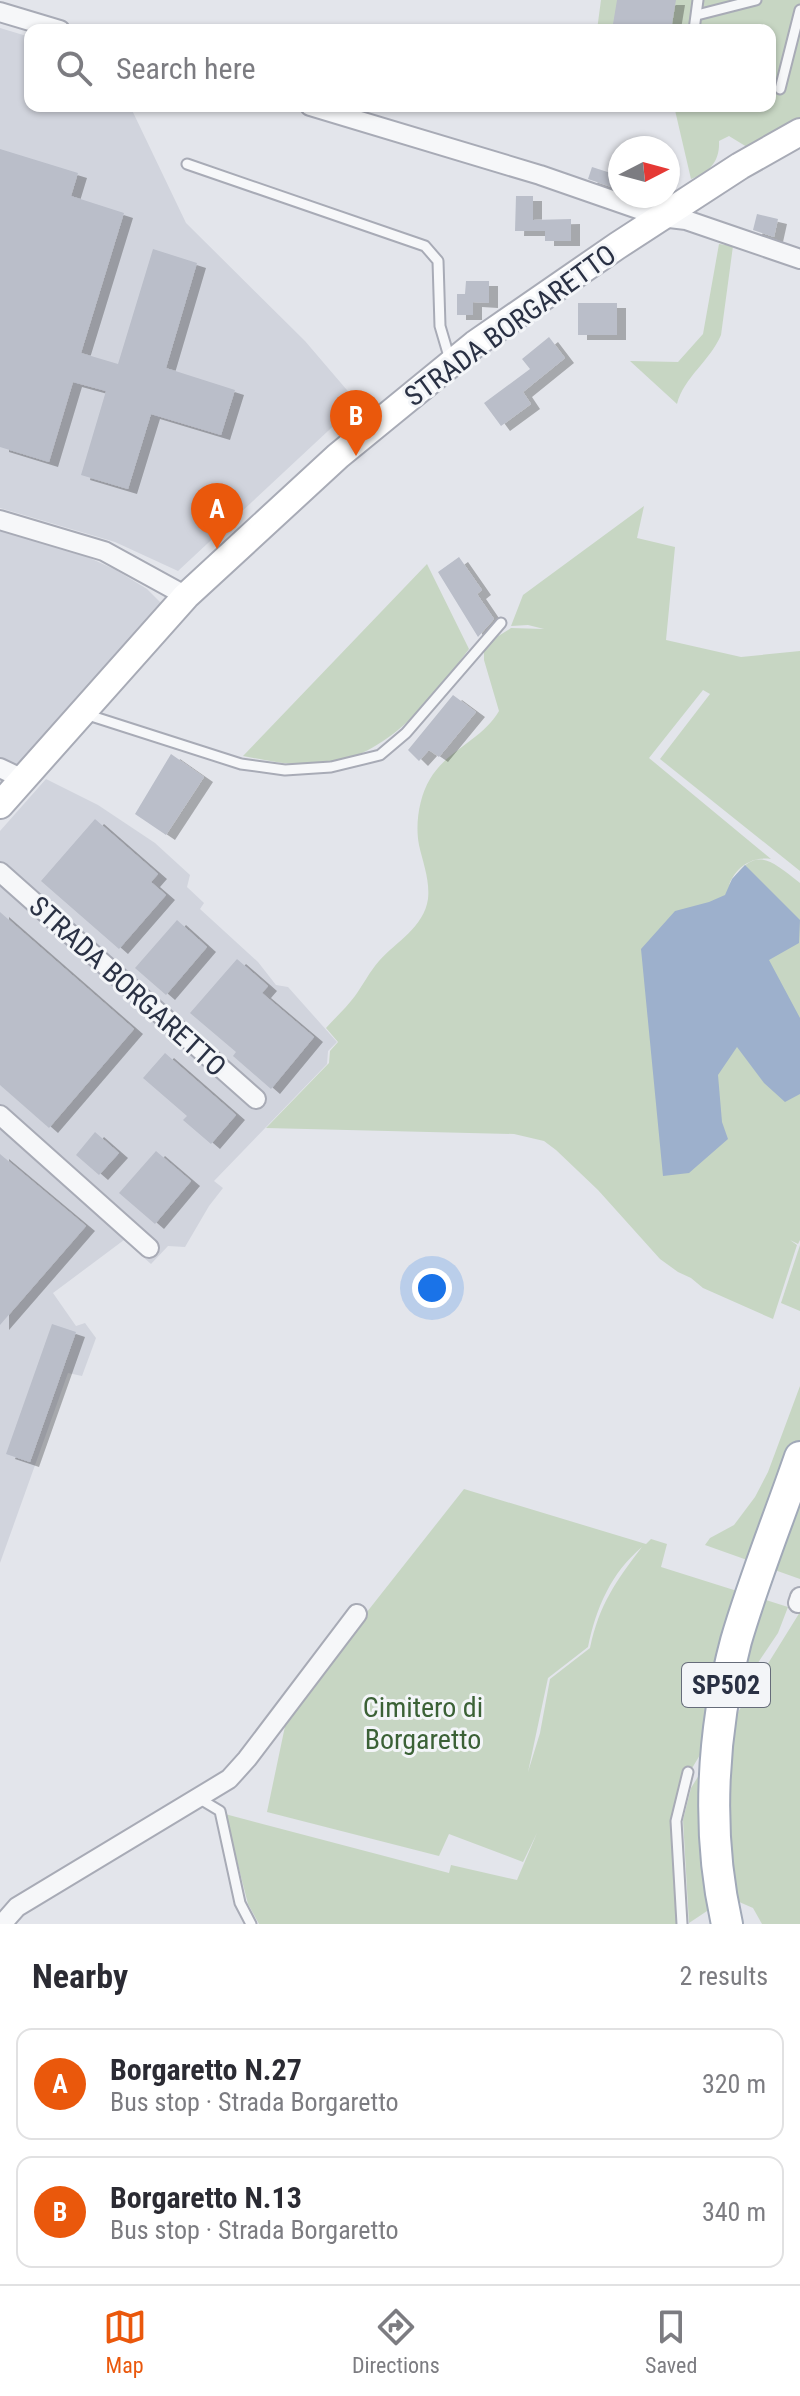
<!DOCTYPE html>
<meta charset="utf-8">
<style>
:root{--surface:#fff;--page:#f7f7f7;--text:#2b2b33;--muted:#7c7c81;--line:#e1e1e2;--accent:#ea580c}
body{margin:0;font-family:"Roboto Condensed",sans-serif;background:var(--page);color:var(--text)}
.compass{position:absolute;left:608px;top:136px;width:72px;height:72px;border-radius:50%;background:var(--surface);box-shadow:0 2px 6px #0004;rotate:84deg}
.you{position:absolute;left:432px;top:1288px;width:28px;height:28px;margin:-20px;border:6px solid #fff;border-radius:50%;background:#1a73e8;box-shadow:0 0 0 12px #1a73e833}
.badge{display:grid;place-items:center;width:52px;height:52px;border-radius:50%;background:var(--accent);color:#fff;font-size:26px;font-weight:700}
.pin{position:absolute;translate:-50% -66px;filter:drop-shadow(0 2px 4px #0008)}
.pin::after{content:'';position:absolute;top:42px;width:28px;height:24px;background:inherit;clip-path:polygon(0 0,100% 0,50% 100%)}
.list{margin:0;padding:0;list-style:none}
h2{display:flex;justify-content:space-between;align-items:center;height:104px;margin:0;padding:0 32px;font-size:34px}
h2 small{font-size:26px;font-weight:400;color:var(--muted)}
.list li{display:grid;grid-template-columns:52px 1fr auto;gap:24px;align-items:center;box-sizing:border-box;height:112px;margin:0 16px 16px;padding:0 16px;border:2px solid var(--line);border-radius:16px}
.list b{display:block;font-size:30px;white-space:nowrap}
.list p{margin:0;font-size:26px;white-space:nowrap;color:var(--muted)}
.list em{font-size:26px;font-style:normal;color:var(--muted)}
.icon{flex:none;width:44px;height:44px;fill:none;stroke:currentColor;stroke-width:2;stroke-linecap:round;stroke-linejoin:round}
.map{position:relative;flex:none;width:800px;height:1924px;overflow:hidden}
.search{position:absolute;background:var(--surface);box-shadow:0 2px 6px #0004;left:24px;right:24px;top:24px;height:88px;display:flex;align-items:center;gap:20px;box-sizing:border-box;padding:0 28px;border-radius:16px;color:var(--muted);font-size:30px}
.sheet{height:360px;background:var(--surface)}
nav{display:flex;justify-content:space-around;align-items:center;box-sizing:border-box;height:112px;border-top:2px solid var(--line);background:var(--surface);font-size:22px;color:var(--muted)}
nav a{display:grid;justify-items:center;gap:4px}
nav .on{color:var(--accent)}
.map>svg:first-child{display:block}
</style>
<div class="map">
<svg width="800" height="1924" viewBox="0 0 800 1924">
<defs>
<filter id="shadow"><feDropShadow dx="9" dy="5" stdDeviation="0" flood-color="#0004"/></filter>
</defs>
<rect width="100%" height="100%" fill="#e3e5eb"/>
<g fill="#d1d4dd">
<polygon points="0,28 30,37 30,106 130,106 186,223 305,341 358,403 178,571 115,542 0,508"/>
<polygon points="0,531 81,554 116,570 147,589 165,607 0,793"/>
<polygon points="46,779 98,805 155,843 190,875 187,887 204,903 200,909 258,962 276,985 288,987 337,1042 328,1051 327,1064 214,1181 223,1188 209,1206 185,1247 168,1246 151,1264 124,1240 53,1293 76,1326 85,1323 96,1338 82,1376 68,1373 0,1563 0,831"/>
</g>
<g fill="#c7d6c3" fill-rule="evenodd">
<path d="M601,0H800V118L747,147L729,136L719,141C720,161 710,172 691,179L674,106H770V30H597Z"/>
<path d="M719,244L733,246L721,335C710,361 684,377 677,404L630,361L678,362L703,334Z"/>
<path d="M644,506L637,538L675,547L666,640L741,657L800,651V871L660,759L710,694L703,690L649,758L771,859C752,856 736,867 729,885C755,844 769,859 800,883V1240L798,1244L790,1240L797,1245L773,1319L703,1288L691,1278L678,1272L660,1259L598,1190L556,1150L544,1141L514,1134L266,1128L329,1063L330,1051L338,1042L326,1028C335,1018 346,1008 355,996C363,985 370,971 379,961C396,942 424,927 428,899C430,880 423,863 419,845C415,825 419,797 430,779C447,750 482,740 499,711L484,660V645L511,628L544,629L528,625L511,626L523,595Z"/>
<path d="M427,564L469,649C433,697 392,753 329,763C300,768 271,761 243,756Z"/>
<polygon points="800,1245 800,1311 781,1303"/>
<polygon points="800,1386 800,1579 705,1545 710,1538 734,1525 755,1497 768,1472"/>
<path d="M464,1489L646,1544L651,1539L667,1544L661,1567L788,1607L778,1633L731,1703L682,1785L674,1819L680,1924H259L248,1904L225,1814L449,1873L451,1865L517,1880L537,1833L523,1862L449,1834L439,1856L267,1812L288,1712ZM642,1547C616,1581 599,1605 590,1648L550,1679L540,1733L528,1772L548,1678L588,1647C596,1608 611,1573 642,1547Z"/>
<polygon points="800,1612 800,1924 762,1924 753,1908 737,1901 710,1909 689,1923 683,1820 691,1788"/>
</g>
<polygon fill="#9db0cc" points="745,865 800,920 799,943 769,960 800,1018 800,1094 785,1102 764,1083 737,1047 718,1075 722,1122 728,1139 689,1173 663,1176 641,949 675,911 709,902 725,895 732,879"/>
<g fill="#babec9" filter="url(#shadow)">
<polygon points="617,0 676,0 671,30 612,30"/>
<polygon points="0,149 78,173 71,196 124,213 81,353 118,364 153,249 197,263 166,368 235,390 221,435 151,414 128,489 81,475 106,391 73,382 49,462 0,447"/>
<polygon points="592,167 620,176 620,190 588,179"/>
<polygon points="516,196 533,196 533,220 571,219 571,241 545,241 545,231 515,231"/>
<polygon points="757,214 778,219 774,237 753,230"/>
<polygon points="466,281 489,281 489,303 473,302 473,315 457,315 457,294 465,294"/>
<rect x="578" y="303" width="39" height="32"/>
<polygon points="549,337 565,358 523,392 531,404 501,426 484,403 530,369 522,359"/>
<polygon points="459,557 482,590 477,594 494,619 478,637 438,572"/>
<polygon points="453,695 476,712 439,757 429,750 419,761 408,750"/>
<polygon points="171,754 204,777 166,835 135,814"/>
<polygon points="95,819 158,874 151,882 166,895 119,949 41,881"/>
<polygon points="0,912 134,1029 49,1128 0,1085"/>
<polygon points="177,920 207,947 166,995 135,968"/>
<polygon points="237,959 268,986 262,993 314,1037 271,1089 233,1056 236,1052 190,1013"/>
<polygon points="165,1053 236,1115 211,1144 183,1120 187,1116 143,1078"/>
<polygon points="95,1132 119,1153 99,1175 76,1155"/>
<polygon points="156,1151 191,1181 155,1224 119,1193"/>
<polygon points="0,1154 86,1226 0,1325"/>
<polygon points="52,1324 76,1332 30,1462 6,1454"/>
</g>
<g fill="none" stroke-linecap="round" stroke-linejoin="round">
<defs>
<g id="lane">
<polyline points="697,15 756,0"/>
<polyline points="694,30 698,0"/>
<polyline points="780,89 800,10"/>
<polyline points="187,164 425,246 438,261 440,326 450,360"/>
<polyline points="85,714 241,764 285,770 331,767 380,755 406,733 501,623"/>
<polyline points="200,1799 220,1811 240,1903 251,1924"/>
<polyline points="682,1924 676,1821 688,1772"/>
</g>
<g id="street">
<polyline points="0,12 60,30"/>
<polyline points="310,106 540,175 661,217 686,220 800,259"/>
<polyline points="0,520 104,551 186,596"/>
<polyline points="0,768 23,779"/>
<polyline points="0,872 256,1099"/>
<polyline points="0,1115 149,1248"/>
<polyline points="798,1603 800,1597"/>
<polyline points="2,1924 17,1907 229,1779 247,1759 357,1614"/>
</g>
<polyline id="secondary" points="0,805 186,596 338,456 475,344 617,246 740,166 800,132"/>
<path id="primary" d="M727,1924C706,1832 712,1731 736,1641C754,1579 779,1518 800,1457"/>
</defs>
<use href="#lane" stroke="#a8abb6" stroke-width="13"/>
<use href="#street" stroke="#a8abb6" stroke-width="22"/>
<use href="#secondary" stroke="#a8abb6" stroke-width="30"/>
<use href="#primary" stroke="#a1a9b8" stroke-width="34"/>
<use href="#lane" stroke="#f6f7f9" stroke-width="9"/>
<use href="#street" stroke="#f6f7f9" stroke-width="18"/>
<use href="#secondary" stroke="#fff" stroke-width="26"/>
<use href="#primary" stroke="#fff" stroke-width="30"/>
</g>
<g text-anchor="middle" stroke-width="6" stroke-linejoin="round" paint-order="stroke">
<rect fill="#f3f5f8" stroke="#666c7a" stroke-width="2" x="682" y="1663" width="88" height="44" rx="6"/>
<g font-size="26" font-weight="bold" fill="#2a3144">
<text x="726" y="1694">SP502</text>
</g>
<g font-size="28" fill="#2a3144" stroke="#f3f5f8">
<text transform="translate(510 325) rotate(-36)" y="10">STRADA BORGARETTO</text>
<text transform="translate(128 986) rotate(42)" y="10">STRADA BORGARETTO</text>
</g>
<g font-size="28" fill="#3b6136" stroke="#f3f5f8">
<text x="423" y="1717">Cimitero di<tspan x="423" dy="32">Borgaretto</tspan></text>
</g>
</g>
</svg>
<svg class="compass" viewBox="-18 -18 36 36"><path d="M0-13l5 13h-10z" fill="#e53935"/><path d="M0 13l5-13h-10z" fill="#7c7c81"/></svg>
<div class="you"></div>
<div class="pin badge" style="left:217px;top:549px">A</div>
<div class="pin badge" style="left:356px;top:456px">B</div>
<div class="search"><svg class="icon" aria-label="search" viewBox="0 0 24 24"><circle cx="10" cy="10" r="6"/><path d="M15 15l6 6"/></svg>Search here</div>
</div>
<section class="sheet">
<h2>Nearby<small>2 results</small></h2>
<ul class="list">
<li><span class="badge">A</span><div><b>Borgaretto N.27</b><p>Bus stop · Strada Borgaretto</p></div><em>320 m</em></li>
<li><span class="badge">B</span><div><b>Borgaretto N.13</b><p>Bus stop · Strada Borgaretto</p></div><em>340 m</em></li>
</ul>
</section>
<nav>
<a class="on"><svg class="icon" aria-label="map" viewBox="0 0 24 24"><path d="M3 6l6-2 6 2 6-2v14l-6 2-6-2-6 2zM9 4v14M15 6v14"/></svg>Map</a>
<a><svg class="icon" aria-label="directions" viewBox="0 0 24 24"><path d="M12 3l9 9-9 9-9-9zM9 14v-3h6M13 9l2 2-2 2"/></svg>Directions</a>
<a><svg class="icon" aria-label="saved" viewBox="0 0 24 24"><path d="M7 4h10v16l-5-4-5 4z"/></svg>Saved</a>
</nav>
